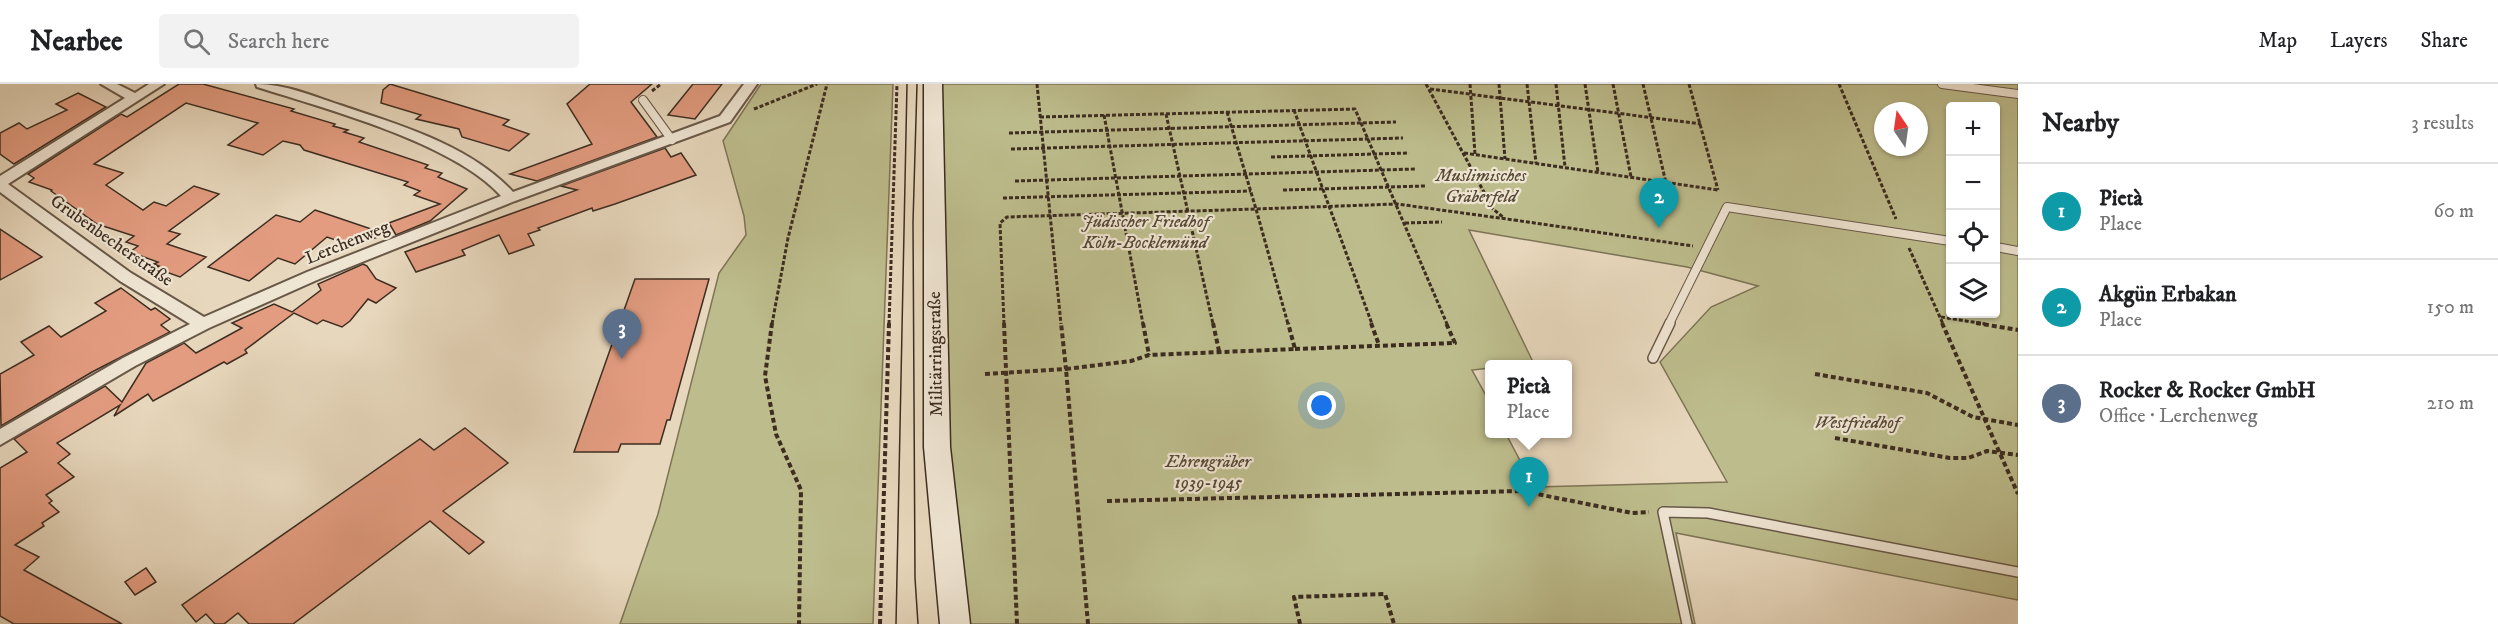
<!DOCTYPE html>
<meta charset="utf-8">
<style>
:root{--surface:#fff;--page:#f2f2f2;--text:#202124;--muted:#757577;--line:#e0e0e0;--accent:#1a73e8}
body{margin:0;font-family:"IM FELL DW Pica",serif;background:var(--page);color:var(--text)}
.controls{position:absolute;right:18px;top:18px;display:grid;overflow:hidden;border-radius:6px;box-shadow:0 2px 4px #0004}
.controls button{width:54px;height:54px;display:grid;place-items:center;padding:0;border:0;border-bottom:2px solid var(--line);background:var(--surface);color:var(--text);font:30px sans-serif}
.compass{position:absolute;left:1874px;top:18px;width:54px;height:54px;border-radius:50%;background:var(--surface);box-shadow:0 2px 4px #0004;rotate:347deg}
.you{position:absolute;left:1322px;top:322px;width:21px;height:21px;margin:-15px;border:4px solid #fff;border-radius:50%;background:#1a73e8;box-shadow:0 0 0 9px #1a73e833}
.badge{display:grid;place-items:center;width:39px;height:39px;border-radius:50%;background:var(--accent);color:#fff;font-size:20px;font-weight:700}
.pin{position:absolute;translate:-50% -50px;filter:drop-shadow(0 2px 3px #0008)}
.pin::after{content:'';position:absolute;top:32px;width:21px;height:18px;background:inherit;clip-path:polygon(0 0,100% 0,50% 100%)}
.popup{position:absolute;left:1485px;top:276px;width:87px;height:78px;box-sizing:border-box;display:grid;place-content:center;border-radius:6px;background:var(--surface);filter:drop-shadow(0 2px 4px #0005);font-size:20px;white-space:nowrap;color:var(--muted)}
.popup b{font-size:22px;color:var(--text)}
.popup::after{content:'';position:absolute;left:50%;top:100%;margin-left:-12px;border:12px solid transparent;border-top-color:var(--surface)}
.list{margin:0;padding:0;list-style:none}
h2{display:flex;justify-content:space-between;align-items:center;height:78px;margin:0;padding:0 24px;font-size:26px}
h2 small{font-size:20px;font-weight:400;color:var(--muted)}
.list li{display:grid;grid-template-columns:39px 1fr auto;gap:18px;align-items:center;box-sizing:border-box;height:96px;padding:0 24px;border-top:2px solid var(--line)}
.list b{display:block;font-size:22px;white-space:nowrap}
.list p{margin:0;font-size:20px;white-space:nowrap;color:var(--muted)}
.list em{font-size:20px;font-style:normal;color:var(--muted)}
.icon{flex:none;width:33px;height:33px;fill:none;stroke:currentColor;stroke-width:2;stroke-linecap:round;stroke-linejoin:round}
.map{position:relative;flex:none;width:2018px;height:540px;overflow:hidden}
header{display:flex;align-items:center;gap:36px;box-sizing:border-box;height:84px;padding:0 30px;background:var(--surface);border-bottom:2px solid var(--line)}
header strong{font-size:28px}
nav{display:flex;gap:33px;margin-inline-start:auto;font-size:21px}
.search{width:420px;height:54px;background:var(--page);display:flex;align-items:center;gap:15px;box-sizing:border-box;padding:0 21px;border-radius:6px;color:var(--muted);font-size:22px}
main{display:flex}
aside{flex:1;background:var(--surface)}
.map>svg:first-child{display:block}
</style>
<header>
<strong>Nearbee</strong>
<div class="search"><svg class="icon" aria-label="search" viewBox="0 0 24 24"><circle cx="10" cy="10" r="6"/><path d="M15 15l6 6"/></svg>Search here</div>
<nav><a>Map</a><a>Layers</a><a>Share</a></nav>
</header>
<main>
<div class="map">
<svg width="2018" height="540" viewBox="0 0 2018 540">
<rect width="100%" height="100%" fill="#e7d7bc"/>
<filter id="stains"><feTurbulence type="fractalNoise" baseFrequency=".00333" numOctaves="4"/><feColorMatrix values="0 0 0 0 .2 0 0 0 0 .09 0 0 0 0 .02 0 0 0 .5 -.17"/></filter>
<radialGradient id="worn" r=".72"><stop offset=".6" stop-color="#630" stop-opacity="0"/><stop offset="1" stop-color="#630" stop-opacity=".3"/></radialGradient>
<g fill="#bdbc8c" stroke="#7d7456" stroke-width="1.5" fill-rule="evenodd">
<polygon points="761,0 893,0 873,540 620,540 658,430 719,189 746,151 744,132 723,57"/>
<path d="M942,0H2018V516L1676,449L1695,540H967L949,374ZM1950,22H1996V230H1950ZM1883,27H1919V63H1883ZM1469,146L1687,183L1758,202L1711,223L1660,278L1727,398L1534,403L1506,350H1490V319L1472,286L1490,284V280H1534Z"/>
</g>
<g fill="#e39c80" stroke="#3d2d21" stroke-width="1.5">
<polygon points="179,0 203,0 294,25 291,27 335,40 333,42 348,46 344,48 364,54 359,58 428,81 425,84 442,89 438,93 467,105 430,137 396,151 389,139 440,120 414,111 420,107 404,101 408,98 304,66 300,61 283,57 263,71 228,61 258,39 186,19 94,80 123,89 106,101 143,126 154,118 166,122 194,102 219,110 169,147 180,150 167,160 206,173 180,193 155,184 159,182 154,180 158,178 130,168 138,162 126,158 134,152 97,140 51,107 52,106 29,98 34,94 28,90 121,30 127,33"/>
<polygon points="390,0 509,36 503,41 529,50 509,67 462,53 459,45 416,35 421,31 381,19 383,6"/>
<polygon points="590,0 652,0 631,18 657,53 537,97 510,90 592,60 567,20"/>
<polygon points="693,0 722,0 695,35 668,31"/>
<polygon points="78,9 106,23 14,80 0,70 0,49 19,39 27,45 67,26 56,20"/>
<polygon points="665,64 671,73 681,69 696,91 615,120 593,127 592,124 538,144 540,146 528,150 534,161 509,170 499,151 462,166 465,171 416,188 405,168 577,106 561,102"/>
<polygon points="315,126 386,150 353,162 327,153 295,180 278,174 249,197 208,183 276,131 300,138"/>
<polygon points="0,145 42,173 0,196"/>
<polygon points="363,180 367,182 376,195 396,204 376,219 368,215 350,237 342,243 323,236 317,240 294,229 245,266 247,269 227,280 224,278 153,317 148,310 114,332 120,321 57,359 70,370 58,379 74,393 46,411 52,417 49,419 59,428 42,439 44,442 15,461 39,473 24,486 122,540 14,540 0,532 0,384 27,368 14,355 105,302 122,318 146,279 184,259 196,269 242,244 232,239 274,220 292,228 321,206 318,200"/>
<polygon points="635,195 709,195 670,336 667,336 660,360 621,360 618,368 574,368"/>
<polygon points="121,204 151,226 155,224 170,235 161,241 170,248 92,288 1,342 0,290 34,271 21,258 49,242 61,253 106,227 95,219"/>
<polygon points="465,344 508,379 443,427 484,458 469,470 430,437 293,540 249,540 238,529 224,540 215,540 206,530 196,538 182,521 420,355 434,366"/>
<polygon points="146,484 156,498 135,511 125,498"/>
</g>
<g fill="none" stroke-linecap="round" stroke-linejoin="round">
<defs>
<g id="lane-far1">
<polyline points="1942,0 2018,10"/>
<polyline points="643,16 672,56"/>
<polyline points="1996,163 2018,167"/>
<polyline points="1669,240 1727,123 1950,157"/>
</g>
<g id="lane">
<polyline points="1653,274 1670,239"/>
<polyline points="1687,540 1663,428 1708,429 2018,488"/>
</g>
<path id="street" d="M101,0H117L135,9L149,0H164L8,100L131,189L204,233L307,188L501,112C454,59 326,25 257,3L256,0C285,0 313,12 340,21C399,41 470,61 513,108L720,32L744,0H757L730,38L515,117L317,196L209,244L135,282L0,361V345L123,274L190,240L120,197L0,108V92L125,14Z"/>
<polygon id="secondary" points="924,0 942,0 950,363 970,540 940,540 924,363"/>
</defs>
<use href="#lane-far1" stroke="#685848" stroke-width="10"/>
<use href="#lane" stroke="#685848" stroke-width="12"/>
<use href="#street" stroke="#685848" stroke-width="4"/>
<use href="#secondary" stroke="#3d2d21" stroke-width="3"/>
<g stroke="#3d2d21" stroke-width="3" stroke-dasharray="4 2" stroke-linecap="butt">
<polyline points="1037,0 1061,240"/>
<polyline points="1426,0 1493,125 1503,133"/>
<polyline points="1470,0 1475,70"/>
<polyline points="1499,0 1505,75"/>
<polyline points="1527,0 1536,79"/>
<polyline points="1556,0 1565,83"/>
<polyline points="1585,0 1598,88"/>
<polyline points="1613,0 1631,93"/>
<polyline points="1643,0 1666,99"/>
<polyline points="1689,0 1718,106"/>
<polyline points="1839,0 1896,135"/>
<polyline points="1430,5 1701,40"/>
<polyline points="652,7 661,0"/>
<polyline points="754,25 817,0"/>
<polyline points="1294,26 1372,240"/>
<polyline points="1227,28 1256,125 1397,120 1514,136"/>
<polyline points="1166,30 1213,240"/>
<polyline points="1104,31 1143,240"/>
<polyline points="1040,33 1355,25 1447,240"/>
<polyline points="1009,49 1396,38"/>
<polyline points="1011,65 1403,54"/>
<polyline points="1464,69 1718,106"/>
<polyline points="1271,73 1409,69"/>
<polyline points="1015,97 1415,85"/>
<polyline points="1283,106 1425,102"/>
<polyline points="1003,114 1251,107"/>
<polyline points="1514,136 1693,162"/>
<polyline points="1405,139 1442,138"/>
<polyline points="1909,164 1943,240"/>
<polyline points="1941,233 1985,240"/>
<polyline points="772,240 788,154 827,0"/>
<polyline points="889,240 897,0"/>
<polyline points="1004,240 1000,139 1007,133 1256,125 1288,240"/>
</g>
<g stroke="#3d2d21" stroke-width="4" stroke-dasharray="5 3" stroke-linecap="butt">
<polyline points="772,239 765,292 776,350 801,406 799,540"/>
<polyline points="1004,239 1017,540"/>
<polyline points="1143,239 1149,271"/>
<polyline points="1213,239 1219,267"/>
<polyline points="1371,239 1379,261"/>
<polyline points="1942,239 2018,410"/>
<polyline points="1976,239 2018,246"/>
<polyline points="1295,265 1455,259 1446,239"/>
<polyline points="985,290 1066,285 1061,239"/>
<polyline points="1815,290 1927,309 1973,333 2018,341"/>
<polyline points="1835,354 1950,374 1968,374 1987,367 2018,371"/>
<polyline points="1107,417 1522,407 1632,429 1649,428"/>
<polyline points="880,540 889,239"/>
<polyline points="1088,540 1066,285 1131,277 1149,271 1295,265 1288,239"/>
<polyline points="1300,540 1294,513 1385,510 1394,540"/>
</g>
<use href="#lane-far1" stroke="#efe5d3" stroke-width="8"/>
<use href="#lane" stroke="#efe5d3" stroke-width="9"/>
<use href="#street" fill="#efe5d3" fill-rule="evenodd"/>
<use href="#secondary" fill="#efe5d3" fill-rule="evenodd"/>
<g stroke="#3d2d21" stroke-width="1.5">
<polyline points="917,0 913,138 915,494 918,540"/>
<polyline points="896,540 907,0"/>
</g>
</g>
<g text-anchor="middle" stroke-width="4.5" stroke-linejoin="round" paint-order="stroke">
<g font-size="18" font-style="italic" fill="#574a36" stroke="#efe5d3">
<text x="1481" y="97">Muslimisches<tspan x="1481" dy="21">Gräberfeld</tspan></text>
<text x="1145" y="143">Jüdischer Friedhof<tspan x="1145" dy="21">Köln-Bocklemünd</tspan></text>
<text x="1857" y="344">Westfriedhof</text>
<text x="1208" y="383">Ehrengräber<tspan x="1208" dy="21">1939-1945</tspan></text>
</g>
<g font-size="18" fill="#3d2d21" stroke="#efe5d3">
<text transform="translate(112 156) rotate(35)" y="6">Grubenbecherstraße</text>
<text transform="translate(347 158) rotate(-22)" y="6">Lerchenweg</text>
<text transform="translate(935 270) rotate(-91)" y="6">Militärringstraße</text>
</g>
</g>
<rect width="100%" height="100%" filter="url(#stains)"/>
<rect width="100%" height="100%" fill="url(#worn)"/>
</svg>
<div class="controls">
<button>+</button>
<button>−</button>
<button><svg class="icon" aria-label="locate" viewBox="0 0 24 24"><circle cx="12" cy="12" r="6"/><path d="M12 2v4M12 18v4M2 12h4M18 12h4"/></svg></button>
<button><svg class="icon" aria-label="layers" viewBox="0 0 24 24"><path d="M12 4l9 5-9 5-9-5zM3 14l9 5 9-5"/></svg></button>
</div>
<svg class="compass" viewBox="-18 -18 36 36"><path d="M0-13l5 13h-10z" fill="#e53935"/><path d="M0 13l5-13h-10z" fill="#757577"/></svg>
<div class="you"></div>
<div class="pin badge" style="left:1529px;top:423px;background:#0f9aa8">1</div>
<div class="popup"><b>Pietà</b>Place</div>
<div class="pin badge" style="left:1659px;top:144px;background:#0f9aa8">2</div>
<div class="pin badge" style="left:622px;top:275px;background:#5c6f8a">3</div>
</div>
<aside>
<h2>Nearby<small>3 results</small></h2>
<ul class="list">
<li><span class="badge" style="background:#0f9aa8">1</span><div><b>Pietà</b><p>Place</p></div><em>60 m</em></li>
<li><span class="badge" style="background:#0f9aa8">2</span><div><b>Akgün Erbakan</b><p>Place</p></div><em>150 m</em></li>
<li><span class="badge" style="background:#5c6f8a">3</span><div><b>Rocker &amp; Rocker GmbH</b><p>Office · Lerchenweg</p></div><em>210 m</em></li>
</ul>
</aside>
</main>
